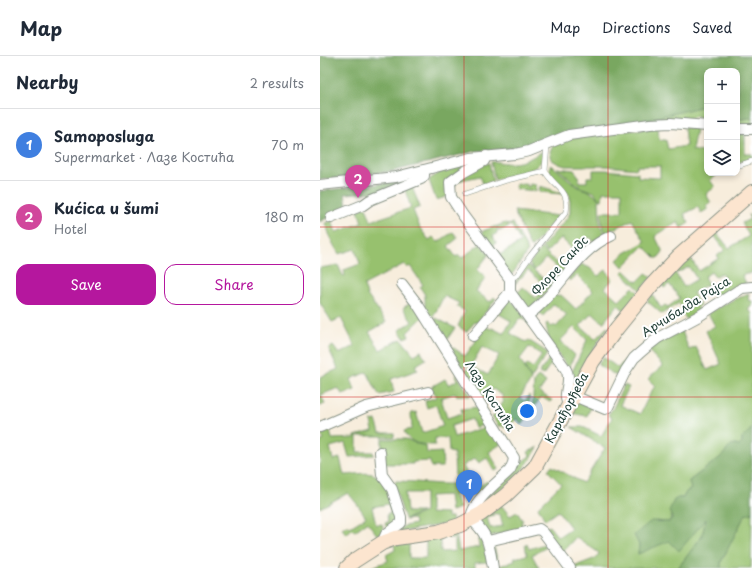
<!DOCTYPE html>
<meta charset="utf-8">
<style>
:root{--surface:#fff;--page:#f6f6f7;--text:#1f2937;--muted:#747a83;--line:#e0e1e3;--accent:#b5179e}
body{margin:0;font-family:"Playpen Sans",sans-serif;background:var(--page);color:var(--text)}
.controls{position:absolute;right:12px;top:12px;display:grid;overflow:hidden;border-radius:8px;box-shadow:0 2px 6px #0003}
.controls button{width:36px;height:36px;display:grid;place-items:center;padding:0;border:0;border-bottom:1px solid var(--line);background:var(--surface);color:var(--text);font:20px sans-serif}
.you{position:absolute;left:207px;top:355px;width:14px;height:14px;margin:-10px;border:3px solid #fff;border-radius:50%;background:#1a73e8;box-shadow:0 0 0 6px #1a73e833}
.badge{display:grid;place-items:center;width:26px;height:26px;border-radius:50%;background:var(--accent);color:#fff;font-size:13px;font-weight:700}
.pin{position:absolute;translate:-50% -33px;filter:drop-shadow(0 1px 2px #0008)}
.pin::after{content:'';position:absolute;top:21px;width:14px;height:12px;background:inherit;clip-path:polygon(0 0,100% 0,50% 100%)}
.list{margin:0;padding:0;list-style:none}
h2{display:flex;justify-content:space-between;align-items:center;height:52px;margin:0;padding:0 16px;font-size:17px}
h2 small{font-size:13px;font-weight:400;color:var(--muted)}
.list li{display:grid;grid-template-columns:26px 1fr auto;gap:12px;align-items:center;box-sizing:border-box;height:72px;padding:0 16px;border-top:1px solid var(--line)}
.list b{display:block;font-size:15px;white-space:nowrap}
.list p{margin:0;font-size:13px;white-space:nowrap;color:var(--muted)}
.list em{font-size:13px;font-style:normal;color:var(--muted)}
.actions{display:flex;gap:8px;padding:12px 16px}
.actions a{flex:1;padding:9px 0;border:1px solid var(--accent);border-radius:12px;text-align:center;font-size:14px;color:var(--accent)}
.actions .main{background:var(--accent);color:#fff}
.icon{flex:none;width:22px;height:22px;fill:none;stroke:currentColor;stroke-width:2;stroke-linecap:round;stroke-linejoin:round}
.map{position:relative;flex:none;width:432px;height:512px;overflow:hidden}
header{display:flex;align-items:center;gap:24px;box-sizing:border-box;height:56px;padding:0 20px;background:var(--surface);border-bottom:1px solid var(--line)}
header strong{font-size:19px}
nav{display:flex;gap:22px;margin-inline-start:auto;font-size:14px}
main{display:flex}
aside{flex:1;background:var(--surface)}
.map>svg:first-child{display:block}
</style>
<header>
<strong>Map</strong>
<nav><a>Map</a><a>Directions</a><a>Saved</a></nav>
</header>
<main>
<aside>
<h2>Nearby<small>2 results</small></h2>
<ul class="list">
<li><span class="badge" style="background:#3f7fe0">1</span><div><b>Samoposluga</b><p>Supermarket · Лазе Костића</p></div><em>70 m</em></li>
<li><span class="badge" style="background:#d1479c">2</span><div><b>Kućica u šumi</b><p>Hotel</p></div><em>180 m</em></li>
</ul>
<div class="actions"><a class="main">Save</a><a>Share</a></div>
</aside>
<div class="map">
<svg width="432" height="512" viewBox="0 0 432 512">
<rect width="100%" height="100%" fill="#fff"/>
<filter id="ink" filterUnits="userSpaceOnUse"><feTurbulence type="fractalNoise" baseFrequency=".025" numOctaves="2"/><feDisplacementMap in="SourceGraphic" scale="8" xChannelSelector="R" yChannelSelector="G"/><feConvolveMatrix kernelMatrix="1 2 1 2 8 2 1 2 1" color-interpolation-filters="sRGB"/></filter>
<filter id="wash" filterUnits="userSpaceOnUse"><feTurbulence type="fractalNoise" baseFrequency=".012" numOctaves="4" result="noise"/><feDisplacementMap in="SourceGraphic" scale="16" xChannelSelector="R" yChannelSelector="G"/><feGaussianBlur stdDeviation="0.9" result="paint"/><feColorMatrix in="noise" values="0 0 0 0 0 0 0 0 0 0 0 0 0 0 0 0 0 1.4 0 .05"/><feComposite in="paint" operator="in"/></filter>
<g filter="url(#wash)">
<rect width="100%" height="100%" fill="#f7eddc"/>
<g fill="#97c16e" stroke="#5b7f51">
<polygon points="384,50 387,52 387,65 377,60 366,64 322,65"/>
<polygon points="429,62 432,63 432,70 417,70 417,64"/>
<polygon points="338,71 339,84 346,84 348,93 366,90 364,71 376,73 372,94 387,97 387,117 394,117 396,120 390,124 395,131 386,138 391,147 386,150 388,153 381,157 378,151 364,158 369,167 361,172 358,166 335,180 343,196 337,203 324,190 303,211 297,204 305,197 325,186 312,164 286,177 282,169 281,156 302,156 302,136 283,136 282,144 280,144 274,136 260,131 237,112 254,114 258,119 259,126 267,126 267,121 273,121 273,114 286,114 318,117 318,121 340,122 340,110 317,110 317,113 285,110 245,110 239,108 232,104 230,96 233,90 250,82"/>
<polygon points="419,78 425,78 425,98 432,98 432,102 417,107 417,89 419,88"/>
<path d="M221,96L224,98C220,118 192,119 175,124L171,106C177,105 182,107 187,107C200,108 210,103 221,96Z"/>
<polygon points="154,106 141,115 126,141 116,144 109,124 110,123 124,114"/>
<path d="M169,107L173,125L163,128L160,120L137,125L134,131C135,119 159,110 169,107Z"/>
<path d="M230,109L235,112L254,128L260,132L269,135L277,141L279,144L280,170L285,178L274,186L270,181L263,187L268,192L255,202L252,201L256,197L241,182L227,196L222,191L248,161L250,157V140C244,131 227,120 230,109Z"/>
<polygon points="196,128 207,128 207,130 209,131 210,128 216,129 216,135 196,133"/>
<polygon points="220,130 242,137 242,138 219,136"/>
<polygon points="92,131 100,151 93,154 100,172 109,184 113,181 118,186 133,176 138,182 128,190 136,201 139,199 142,202 160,188 169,198 157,214 165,220 164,222 165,223 156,235 170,246 174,241 176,243 157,267 155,266 146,276 138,270 145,255 137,251 139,247 124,240 111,265 105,255 105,239 100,231 103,229 90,210 87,212 84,208 44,229 47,239 66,266 49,276 60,294 81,283 94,299 101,295 106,303 95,310 98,314 71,323 74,336 59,339 47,316 31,323 35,334 22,338 18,332 1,339 5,348 0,350 0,321 18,313 9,293 13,290 19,298 35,290 21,262 12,266 0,247 0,212 18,209 23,220 25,220 24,214 40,208 35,193 19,198 13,188 5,167 12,165 16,176 42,167 38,154 46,151 51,165 91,152 85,134"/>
<polygon points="194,155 239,160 212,191 210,191"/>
<polygon points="428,159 432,160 432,217 422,219 426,227 396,244 387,230 389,229 393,235 407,225 401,217 395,221 391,216 384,221 388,228 373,237 380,249 377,251 380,257 367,264 362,257 364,255 359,247 342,258 327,245 332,238 341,252 345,249 348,251 360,242 349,228 344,232 342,229 354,215 364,231 377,223 369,211 357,217 355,214 369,200 379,215 399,202 397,200 405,194 393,178 396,176 409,192 429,180 422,167 430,163"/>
<polygon points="185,167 189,169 193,167 208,195 191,220 160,179 163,175 176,170 178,174 177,175 177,177 173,180 176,187 173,189 179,199 201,186 191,169 180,175 177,170"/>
<polygon points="221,192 241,210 243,208 248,212 224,238 222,236 240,214 226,202 215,214 209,208"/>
<polygon points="261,208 270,212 278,220 286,214 293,223 285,232 299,245 313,231 318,236 304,254 298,249 283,267 272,257 260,270 275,283 287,271 288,272 278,286 250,335 252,316 267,284 254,271 240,285 255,299 248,312 229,285 226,268 227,267 232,271 234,269 236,271 247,259 234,248 223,260 218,255 231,240 241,239 256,253 273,235 257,219 250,225 248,223"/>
<polygon points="208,209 224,223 221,226 208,214 195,228 197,223"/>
<polygon points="304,214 317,226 326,217 332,221 320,234 302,217"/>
<polygon points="203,231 215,242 221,237 224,240 209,254 197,237"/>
<polygon points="429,238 428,244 432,245 432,249 428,254 432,257 432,372 422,382 422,387 419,390 412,389 402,400 369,425 371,433 366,436 363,442 358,442 349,466 335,465 319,489 318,498 386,462 382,480 358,512 254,512 253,511 276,502 279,497 256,481 241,497 223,474 229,470 238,481 251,472 238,455 225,464 218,451 241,428 228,415 232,410 263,427 285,392 251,371 263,371 281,380 292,362 288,359 293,352 304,329 309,331 300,349 320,358 331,336 335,330 328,323 343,310 328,294 339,286 362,275 369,294 376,291 387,314 401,308 386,275 395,270 388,257 413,244"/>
<path d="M190,242L209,267L200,262L190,277L206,286L208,284L227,296V298L211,323L205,311L207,308L213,312L222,299L209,291L200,303L211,324L200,342L205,345L209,339C211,350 208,360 202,369L197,363L184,372L182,369L179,371L172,361L181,355L179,352L184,345L181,342L183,340L173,333L162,347L141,315L153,311L168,319L179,299L162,291L152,308L139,312L128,288L145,300L156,285L154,283L165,270L171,273L172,272L184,278L191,265L179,258L185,248Z"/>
<polygon points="93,245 103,261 87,277 89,280 84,282 79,274 92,266 83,252"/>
<polygon points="116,262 135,272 126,285 113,269"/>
<polygon points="231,300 232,302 229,306 237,311 242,316 230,309 223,319 219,317"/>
<polygon points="283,301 298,312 305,304 307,305 297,320 278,309"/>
<path d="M136,318L151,340H146L144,339L137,340L136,337L121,342L127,362L142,357L141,353L157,351L168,367L155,372L152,363L131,370L134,381L169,370L181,388L169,396L179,413L175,415L167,402L159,407L155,402L143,410L156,432L167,425L171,430L157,443L150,430L134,439L140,452L131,455L129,439L110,440V457L127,458V461H132L133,467L72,477L84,470L95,468L94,463L85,464L105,456V437H85L87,456H102L85,463L74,429L76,425C96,425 115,429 135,428L134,397L129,396L128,382H115V389C103,389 89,388 84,375L92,373L91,357L96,356L102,377L123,370L116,349L107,352L105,345L117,341L111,331L125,323L129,329L137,324L135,319Z"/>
<polygon points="218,320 226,326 219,336 232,344 230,346 221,341 212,354 214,326"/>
<polygon points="257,346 271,351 267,360 250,357"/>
<path d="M56,364L60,377H74V381H62V380H37V396H53L54,399L29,401L25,387L10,391L13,404L20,402L24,419C32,419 44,416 52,418C71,422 74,452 78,466L67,473L65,467L68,466L67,458L71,457L68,448L52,451L56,469L62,468L64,475L58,480L47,466L35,475L32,473L26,478L22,472L28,468L30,471L46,461L37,448L28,437L0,452V386L4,384L1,379L10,374L12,383L35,382V380L53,375L51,365Z"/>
<polygon points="62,383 86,383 97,388 106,390 107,397 122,396 123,411 111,411 110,405 93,406 93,408 62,408"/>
<path d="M218,391C205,415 184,434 161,449L197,409L210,400L208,396Z"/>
<polygon points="181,449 190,460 197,456 203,465 201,466 205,472 170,480 156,465 170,457 174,459 167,461 170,472 183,470 180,458 176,458 171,456"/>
<polygon points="432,457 431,512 401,512 401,506 425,459"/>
<polygon points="136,478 139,495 159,491 158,484 161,483 164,490 168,506 155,507 155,512 49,512 68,505 66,499 75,494 74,488 89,484 89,502 106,502 106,483 120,481 121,496 135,495 135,482 128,482 129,480"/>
<polygon points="173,487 179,510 195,505 194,502 207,499 205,489 207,488 209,493 224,488 225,492 212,499 219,512 176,512"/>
</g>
<g fill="#79a761" stroke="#4c724a">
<polygon points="0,0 432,0 432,63 429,62 417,64 417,15 387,15 387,52 384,50 322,65 235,80 207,90 194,93 156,95 74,115 0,124"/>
<path d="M75,126L77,128L58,136L25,138L27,150C17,155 9,161 0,166V135Z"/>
<polygon points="432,372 432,457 425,459 401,506 401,512 358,512 382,480 386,463 359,495 349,485 318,498 319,489 314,479 331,465 349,466 352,462 349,455 354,444 358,442 363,442 366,436 371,433 369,425 402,400 412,388 419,390 422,387 422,382"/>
</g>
</g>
<g filter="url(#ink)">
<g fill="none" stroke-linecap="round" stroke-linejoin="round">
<defs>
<g id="lane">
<polyline points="417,110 432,105"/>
<polyline points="145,138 187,124 225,115"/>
<path d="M190,223L197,219L211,199L246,156C250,132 234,132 225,115L227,88"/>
</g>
<g id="street">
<polyline points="417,73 432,73"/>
<path d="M166,100L164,105L144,116L130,126L131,141L142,158L190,223V236L245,312C247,315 248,318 248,321C249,331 242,340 249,349"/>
<polyline points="0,129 76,121 151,102 195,98 209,95 249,79 330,68 351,67 387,70"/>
<polyline points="11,162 43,149 50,144 101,123 104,120 104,114"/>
<path d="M82,228L98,249L194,402L193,407L190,414C178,426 151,446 151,463C169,479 169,489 173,512"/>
<path d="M208,259C239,237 255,195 291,180"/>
<polyline points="153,280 190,236"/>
<polyline points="254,340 285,353 288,351 306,314 314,302 329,289 338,282 379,260 422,232 432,231"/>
<polyline points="0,371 46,351 108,336"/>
<polyline points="60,396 62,419 72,433 81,461 81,467 66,478 62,487"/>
<polyline points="168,485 219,473 223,476 250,512"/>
</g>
<polyline id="secondary" points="27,512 34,505 62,487 76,482 118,476 140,469 161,458 186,439 215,411 273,305 297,272 331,230 358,201 432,136"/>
</defs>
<use href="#lane" stroke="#8b9588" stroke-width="6"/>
<use href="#street" stroke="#8b9588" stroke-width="12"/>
<use href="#secondary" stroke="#8b9588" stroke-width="16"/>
<use href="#lane" stroke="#fff" stroke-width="5"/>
<use href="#street" stroke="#fff" stroke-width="10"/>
<use href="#secondary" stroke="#fce5cf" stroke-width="14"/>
</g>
</g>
<path fill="none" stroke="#d62828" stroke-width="1" stroke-opacity="0.55" d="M144,0V512M288,0V512M0,171H432M0,341H432"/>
<g text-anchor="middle" stroke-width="4" stroke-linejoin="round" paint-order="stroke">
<g font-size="12" fill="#1f3d34" stroke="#fff">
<text transform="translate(240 210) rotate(-47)" y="4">Флоре Сандс</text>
<text transform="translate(366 251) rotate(-32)" y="4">Арчибалда Рајса</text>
<text transform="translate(170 340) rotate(57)" y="4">Лазе Костића</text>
<text transform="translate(247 352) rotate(-62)" y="4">Карађорђева</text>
</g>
</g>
</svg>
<div class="controls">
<button>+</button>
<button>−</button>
<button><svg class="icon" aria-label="layers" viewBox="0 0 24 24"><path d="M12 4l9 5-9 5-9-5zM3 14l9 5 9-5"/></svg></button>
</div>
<div class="you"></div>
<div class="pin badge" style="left:149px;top:447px;background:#3f7fe0">1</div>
<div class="pin badge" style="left:38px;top:142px;background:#d1479c">2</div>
</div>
</main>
